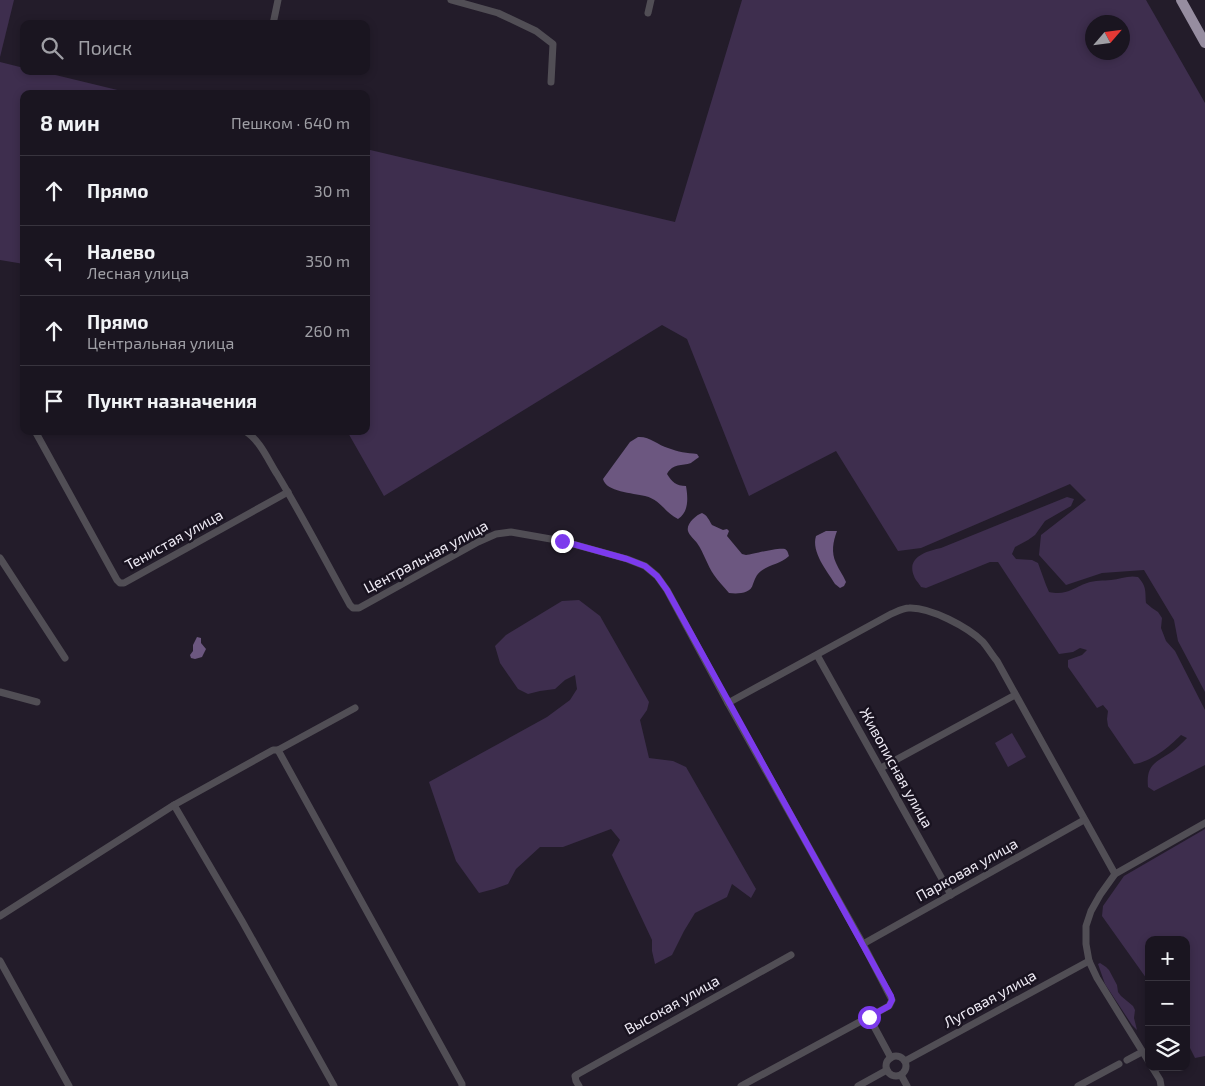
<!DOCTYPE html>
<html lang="ru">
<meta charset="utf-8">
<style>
:root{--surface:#1a1520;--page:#231e29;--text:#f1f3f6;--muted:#9f9fa5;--line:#38343e}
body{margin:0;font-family:"Exo 2",sans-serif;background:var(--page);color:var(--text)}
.controls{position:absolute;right:15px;bottom:15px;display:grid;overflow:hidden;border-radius:10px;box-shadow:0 2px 8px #0003}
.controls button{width:45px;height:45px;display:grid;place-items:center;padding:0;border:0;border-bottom:1px solid var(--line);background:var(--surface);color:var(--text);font:25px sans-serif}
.compass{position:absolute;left:1085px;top:15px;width:45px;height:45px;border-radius:50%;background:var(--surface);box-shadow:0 2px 8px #0003;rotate:62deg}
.stop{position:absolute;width:15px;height:15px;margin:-11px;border:4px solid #7c3aed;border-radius:50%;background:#fff}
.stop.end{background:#7c3aed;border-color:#fff;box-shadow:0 1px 5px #0008}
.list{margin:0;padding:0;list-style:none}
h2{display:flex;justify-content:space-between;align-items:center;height:65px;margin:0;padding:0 20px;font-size:21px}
h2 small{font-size:16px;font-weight:400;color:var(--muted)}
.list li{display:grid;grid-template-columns:32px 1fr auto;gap:15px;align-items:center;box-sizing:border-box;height:70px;padding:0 20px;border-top:1px solid var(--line)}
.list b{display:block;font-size:19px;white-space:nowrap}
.list p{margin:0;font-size:16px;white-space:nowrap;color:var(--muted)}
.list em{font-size:16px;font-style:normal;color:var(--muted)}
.icon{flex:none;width:28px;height:28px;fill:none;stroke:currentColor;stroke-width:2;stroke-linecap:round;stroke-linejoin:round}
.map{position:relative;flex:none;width:1205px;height:1086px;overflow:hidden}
.search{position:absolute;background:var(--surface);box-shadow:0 2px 8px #0003;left:20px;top:20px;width:350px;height:55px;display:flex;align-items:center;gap:12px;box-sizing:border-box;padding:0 18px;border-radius:10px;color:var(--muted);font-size:19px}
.panel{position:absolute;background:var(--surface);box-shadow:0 2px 8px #0003;left:20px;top:90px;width:350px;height:345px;border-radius:10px}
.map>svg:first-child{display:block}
</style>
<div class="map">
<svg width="1205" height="1086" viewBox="0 0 1205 1086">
<rect width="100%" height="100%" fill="#231c2a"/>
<g fill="#3e2e4e" fill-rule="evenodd">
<polygon points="0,0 14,0 0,57"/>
<path d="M742,0H1146L1205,103V692L1178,641L1174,620L1144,570L1102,573L1066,585L1039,555L1041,535L1086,500L1070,484L921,548L898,551L836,451L749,496L687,339L662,325L384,496L347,431H366V149L675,222ZM1092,22H1122V52H1092Z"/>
<polygon points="0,62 24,68 24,71 39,71 134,94 24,94 24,264 0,260"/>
<path d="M1067,497L1074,499L1071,506L1045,521L1035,535L1028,540L1015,547L1012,554L1016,559L1032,560L1038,563L1046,585L1049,592C1066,596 1073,588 1087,583C1095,580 1103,581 1111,580C1120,579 1129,575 1138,577C1147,587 1145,591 1146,603L1152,608L1158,612L1162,618L1161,628L1166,641L1175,651L1205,710V765L1154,791L1148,787C1146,766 1154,763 1170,753C1176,749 1182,743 1187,738L1181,735C1169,747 1151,762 1134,764L1108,726L1107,719L1108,711L1103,705L1097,708L1068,667V660L1082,655L1087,650L1080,648L1073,652L1059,654L998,562H990L926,588L921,587C919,583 915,580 914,576C906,557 927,551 941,548Z"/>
<polygon points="579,600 600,616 649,702 647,710 640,720 649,758 673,761 686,767 756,889 751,898 732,884 727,897 695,913 684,931 672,955 655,964 652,951 652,940 612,855 620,840 611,829 563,847 540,847 516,869 508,884 494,889 479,893 456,861 429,782 547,717 570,700 577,689 575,675 565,680 555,689 540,691 528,694 518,689 500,663 495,646 506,635 562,601"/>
<polygon points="1012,733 1026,757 1008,767 995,743"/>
<polygon points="1205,829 1205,1056 1195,1058 1186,1040 1186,940 1149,940 1149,982 1102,916 1103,906 1124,876"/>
<polygon points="1100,963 1106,967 1109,970 1117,985 1118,992 1121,996 1133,1006 1135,1010 1134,1018 1137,1030 1132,1025 1105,984 1098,964"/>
</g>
<g fill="#6c5780">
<path d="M638,437C649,436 658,445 668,448C678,452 687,453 697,454L699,457C698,458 692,462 691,463C682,466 673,463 667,474C672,482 676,486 686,486C688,498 689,512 678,519C664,512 661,500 645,496C633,493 606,492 603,479L630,442Z"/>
<path d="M702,513C707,515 709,520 712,525L723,530L727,529L729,531L727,536L742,554L746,555C754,554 778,547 785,549C788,551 788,553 789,556C781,564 770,564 761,571C756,575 755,579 753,584C751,594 737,594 729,593C724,587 718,581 714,575C707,565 704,553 697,543C695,540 689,535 688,531C686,524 696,515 702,513Z"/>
<path d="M826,531H837C833,542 831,552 836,563C839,570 843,575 846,582L844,586L840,588L835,584C827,571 811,552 816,536Z"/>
<polygon points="197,637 201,638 201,643 206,649 202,657 195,659 191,658 190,655 193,651 193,645"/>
</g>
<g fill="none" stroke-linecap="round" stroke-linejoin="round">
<g stroke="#514e55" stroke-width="7">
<polyline points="451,0 498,13 536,31 553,44 551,82"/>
<polyline points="648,13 651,0"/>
<polyline points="273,24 278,0"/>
<polyline points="35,431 117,580 120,583 124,583 288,492"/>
<path d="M245,431C260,440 268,460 277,474C303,517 326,562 350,605L353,608H359L478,542L496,534L511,532L562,541L627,559L645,566L657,576L667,590L728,703L863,944L892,1000L889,1006L741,1086"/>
<polyline points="0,558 65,658"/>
<polyline points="817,655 951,895"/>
<polyline points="0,692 37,702"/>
<path d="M728,703L891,614C896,612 903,608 909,608C930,607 968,627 983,642C988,648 992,655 997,661L1115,874"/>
<polyline points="278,750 462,1084 462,1086"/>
<polyline points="881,768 1015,695"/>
<polyline points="174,805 242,921 334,1086"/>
<polyline points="0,916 174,805 273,750 278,750 355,708"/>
<polyline points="863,944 1084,820"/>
<polyline points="0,961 69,1086"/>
<polyline points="869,1017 891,1058"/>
<circle cx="896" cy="1066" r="10"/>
<polyline points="1127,1060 1142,1052"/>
<polyline points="905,1061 1089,961"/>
<polyline points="1149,1062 1097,978 1089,961 1086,944 1086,926 1091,911 1100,895 1115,874 1205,823"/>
<polyline points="1152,1067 1160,1080 1161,1086"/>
<polyline points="901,1075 907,1086"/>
<polyline points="579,1086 576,1081 575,1076 578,1074 791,955"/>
<polyline points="858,1086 887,1070"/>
<polyline points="1078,1086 1119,1064"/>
</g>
<polyline stroke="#968da0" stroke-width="10" points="1181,0 1205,43"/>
</g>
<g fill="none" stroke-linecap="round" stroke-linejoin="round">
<polyline stroke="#7c3aed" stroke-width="6" points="562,541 627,559 645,566 657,576 667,590 891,996 892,1000 889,1006 869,1017"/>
</g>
<g text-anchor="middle" stroke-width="5" stroke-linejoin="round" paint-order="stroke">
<g font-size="15" fill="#efebf5" stroke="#191320">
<text transform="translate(174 540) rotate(-29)" y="5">Тенистая улица</text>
<text transform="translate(426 557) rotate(-28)" y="5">Центральная улица</text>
<text transform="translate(896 768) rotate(61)" y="5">Живописная улица</text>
<text transform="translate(967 870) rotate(-29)" y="5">Парковая улица</text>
<text transform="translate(990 999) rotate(-29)" y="5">Луговая улица</text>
<text transform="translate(672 1005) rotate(-29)" y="5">Высокая улица</text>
</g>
</g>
</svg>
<div class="controls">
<button>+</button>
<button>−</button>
<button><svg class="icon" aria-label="layers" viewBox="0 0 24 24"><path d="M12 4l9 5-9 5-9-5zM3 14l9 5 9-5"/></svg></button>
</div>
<svg class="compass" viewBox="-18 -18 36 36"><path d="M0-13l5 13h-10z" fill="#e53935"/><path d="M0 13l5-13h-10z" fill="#9f9fa5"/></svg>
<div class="stop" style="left:869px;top:1017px"></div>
<div class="stop end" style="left:562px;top:541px"></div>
<div class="search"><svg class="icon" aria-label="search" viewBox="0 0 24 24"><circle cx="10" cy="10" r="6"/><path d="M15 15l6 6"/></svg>Поиск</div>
<section class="panel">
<h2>8 мин<small>Пешком · 640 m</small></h2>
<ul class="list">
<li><svg class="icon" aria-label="ahead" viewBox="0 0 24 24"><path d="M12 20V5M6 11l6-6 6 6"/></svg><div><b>Прямо</b></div><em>30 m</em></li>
<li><svg class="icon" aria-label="left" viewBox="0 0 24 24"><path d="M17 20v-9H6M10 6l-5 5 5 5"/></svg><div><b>Налево</b><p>Лесная улица</p></div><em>350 m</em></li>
<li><svg class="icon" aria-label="ahead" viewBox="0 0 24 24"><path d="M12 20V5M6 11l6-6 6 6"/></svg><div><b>Прямо</b><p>Центральная улица</p></div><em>260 m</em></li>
<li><svg class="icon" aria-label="arrive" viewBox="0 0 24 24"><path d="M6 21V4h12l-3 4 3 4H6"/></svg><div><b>Пункт назначения</b></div></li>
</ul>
</section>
</div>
